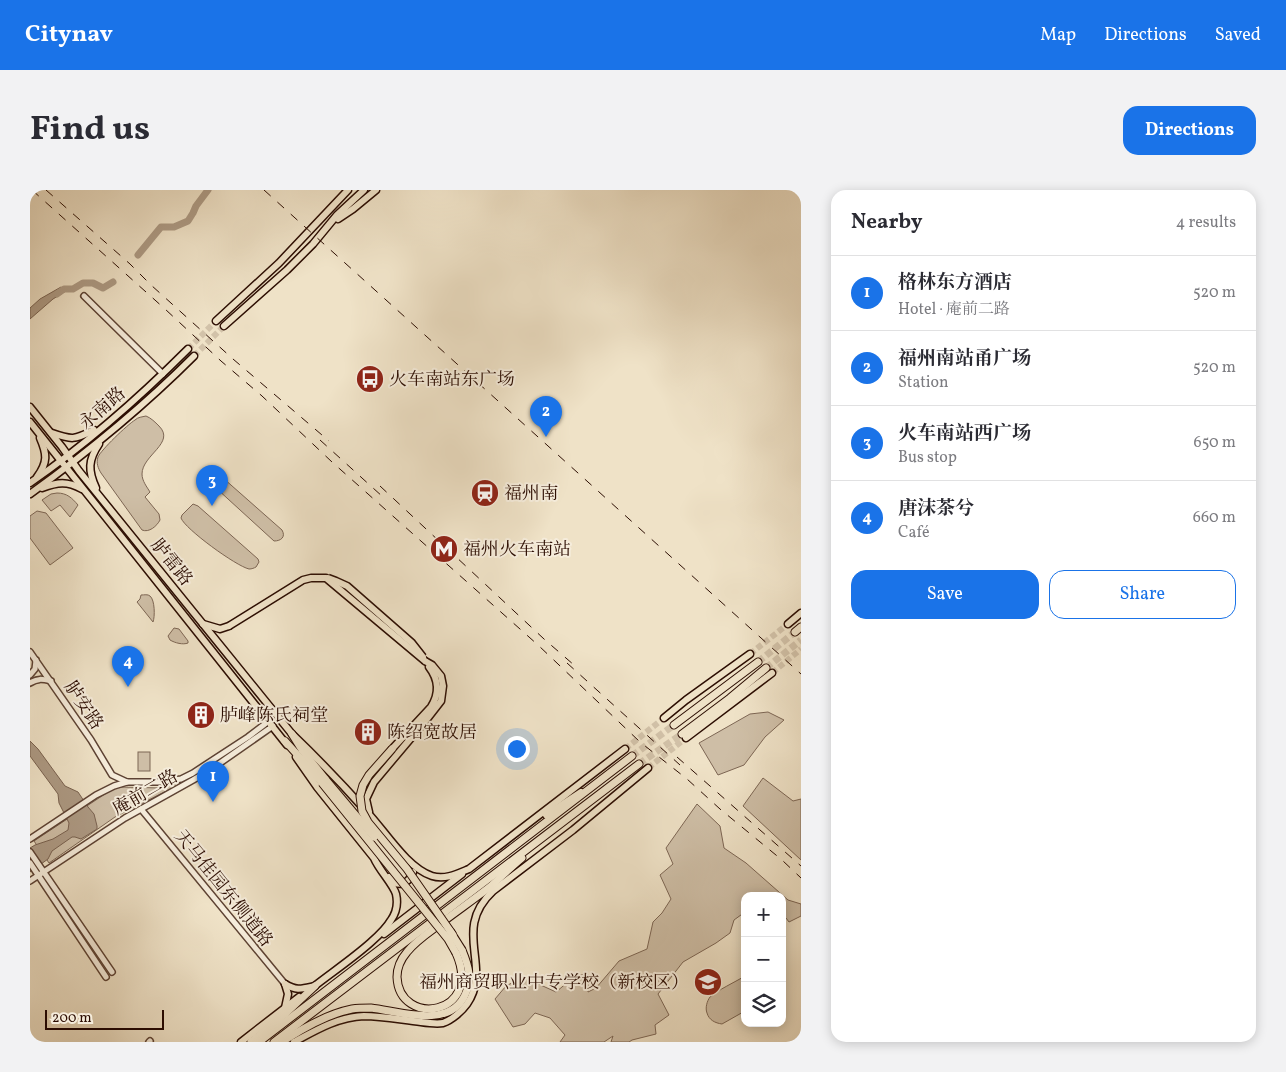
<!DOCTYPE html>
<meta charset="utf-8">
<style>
:root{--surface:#fff;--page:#f2f2f3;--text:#2b2b33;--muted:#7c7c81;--line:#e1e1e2;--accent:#1a73e8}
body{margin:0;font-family:Vollkorn,"Noto Serif SC",serif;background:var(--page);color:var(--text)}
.controls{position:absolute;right:15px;bottom:15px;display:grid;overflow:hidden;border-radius:10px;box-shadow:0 2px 12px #0003}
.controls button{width:45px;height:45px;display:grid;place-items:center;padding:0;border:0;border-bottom:1px solid var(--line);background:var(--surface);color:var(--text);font:25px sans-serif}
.scale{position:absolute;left:15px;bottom:12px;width:119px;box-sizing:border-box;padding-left:5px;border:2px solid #2c0d02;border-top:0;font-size:14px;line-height:18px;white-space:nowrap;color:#2c0d02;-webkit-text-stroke:4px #f5ecdb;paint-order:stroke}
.you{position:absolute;left:486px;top:558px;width:18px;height:18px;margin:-12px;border:4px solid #fff;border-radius:50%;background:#1a73e8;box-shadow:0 0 0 8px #1a73e833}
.badge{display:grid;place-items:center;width:32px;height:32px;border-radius:50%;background:var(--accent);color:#fff;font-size:16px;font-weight:700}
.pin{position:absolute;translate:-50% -41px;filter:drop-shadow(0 1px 2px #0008)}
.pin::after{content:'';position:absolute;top:26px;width:18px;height:15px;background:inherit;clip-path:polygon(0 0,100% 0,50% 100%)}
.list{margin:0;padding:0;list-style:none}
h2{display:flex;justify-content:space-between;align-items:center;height:65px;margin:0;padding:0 20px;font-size:21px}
h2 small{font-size:16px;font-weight:400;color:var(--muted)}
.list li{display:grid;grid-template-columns:32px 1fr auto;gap:15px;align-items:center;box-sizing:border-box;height:75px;padding:0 20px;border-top:1px solid var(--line)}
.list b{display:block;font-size:19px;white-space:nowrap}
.list p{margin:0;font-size:16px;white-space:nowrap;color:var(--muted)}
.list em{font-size:16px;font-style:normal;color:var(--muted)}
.actions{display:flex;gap:10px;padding:15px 20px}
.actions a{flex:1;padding:11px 0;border:1px solid var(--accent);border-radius:15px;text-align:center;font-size:18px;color:var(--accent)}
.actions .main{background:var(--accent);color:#fff}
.icon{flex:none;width:28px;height:28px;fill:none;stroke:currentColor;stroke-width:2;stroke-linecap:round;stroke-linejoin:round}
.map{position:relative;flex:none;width:771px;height:852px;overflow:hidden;border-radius:15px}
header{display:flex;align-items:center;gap:30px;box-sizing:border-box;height:70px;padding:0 25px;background:var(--accent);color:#fff}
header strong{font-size:24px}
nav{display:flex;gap:28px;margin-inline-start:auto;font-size:18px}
.intro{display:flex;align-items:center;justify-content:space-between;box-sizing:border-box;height:120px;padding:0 30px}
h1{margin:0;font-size:35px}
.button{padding:12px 22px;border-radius:15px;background:var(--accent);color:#fff;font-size:18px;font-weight:700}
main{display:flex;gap:30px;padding:0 30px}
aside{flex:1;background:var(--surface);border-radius:15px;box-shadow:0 2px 12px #0003}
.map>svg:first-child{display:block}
</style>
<header>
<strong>Citynav</strong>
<nav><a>Map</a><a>Directions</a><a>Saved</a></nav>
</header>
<div class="intro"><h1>Find us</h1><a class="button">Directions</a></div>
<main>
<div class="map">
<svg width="771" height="852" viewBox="0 0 771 852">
<rect width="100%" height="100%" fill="#efe2c7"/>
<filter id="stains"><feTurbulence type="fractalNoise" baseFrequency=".004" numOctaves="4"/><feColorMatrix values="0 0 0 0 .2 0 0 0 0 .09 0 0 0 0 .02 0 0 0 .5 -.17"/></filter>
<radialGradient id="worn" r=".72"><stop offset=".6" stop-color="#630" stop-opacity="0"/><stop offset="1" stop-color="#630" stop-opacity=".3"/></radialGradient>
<g fill="#cebea6" stroke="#7d6654">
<path d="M116,226C121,228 125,232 129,236C146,253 112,265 112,284C112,291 117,297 120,302L115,307L129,324L130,330C127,336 119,343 112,340L71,283C68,278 66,273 68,267C71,260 97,235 105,230C108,227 112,227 116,226Z"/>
<path d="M190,288H193L252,340C256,347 251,351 244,351L186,298L184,293Z"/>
<path d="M27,303C37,303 42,308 48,315L40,327L30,315L21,321L12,310L21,304Z"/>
<path d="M163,314L168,316L228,369L229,372L226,377C224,378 222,379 219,379C206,376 155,339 151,328L152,325Z"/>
<polygon points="7,321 16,323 43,358 20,375 0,348 0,326"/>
<path d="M111,405C114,405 118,404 120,406C125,410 125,427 123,432L107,412L110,409Z"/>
<path d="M144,438L149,439L158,451V453C153,455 145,453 140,450L138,446Z"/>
<polygon points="738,522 754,530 735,547 714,575 688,585 669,553 720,524"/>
<rect x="108" y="562" width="12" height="19"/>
<polygon points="733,588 763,611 771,609 771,670 713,616"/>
<polygon points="150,591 154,592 85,627 19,673 4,651 78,602 88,597 132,598"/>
<polygon points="667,614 690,636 694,658 716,673 758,710 771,714 771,726 759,732 756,728 752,729 752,706 715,706 715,722 704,730 700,743 686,753 653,772 628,804 639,825 625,835 626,844 602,850 599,852 581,852 583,846 574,852 530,852 535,845 520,828 505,823 495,834 483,837 465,809 476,796 493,787 526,802 545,786 558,784 558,802 566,798 589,771 617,759 623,732 632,723 641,709 630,685 643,674 636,658"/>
<path d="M715,786V821L692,834C685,833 679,830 677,823C675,818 677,811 680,807C686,801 707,791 715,786Z"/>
</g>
<g fill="#ad9a84" stroke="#796250">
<polygon points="31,97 36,101 23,109 0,129 0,118 10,109"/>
<polygon points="0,551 8,559 35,596 48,602 58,617 64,624 67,636 67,639 51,649 45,647 42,647 22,661 18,669 0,682 0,658 5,655 23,649 38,640 39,633 29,613 28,604 0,566"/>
</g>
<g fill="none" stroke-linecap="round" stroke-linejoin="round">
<g stroke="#ad9a84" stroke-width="7">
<polyline points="108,65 131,37 144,37 158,31 163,23 166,16 178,0"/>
<polyline points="27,104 34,99 43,99 53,93 63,93 73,98 83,92"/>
</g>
<g stroke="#d2c2a9" stroke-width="6" stroke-dasharray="6 3" stroke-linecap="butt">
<polyline points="158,159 186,131"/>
<polyline points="164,166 194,136"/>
<polyline points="720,464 758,434"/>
<polyline points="742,483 771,459"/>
<polyline points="595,559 634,528"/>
<polyline points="618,578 656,548"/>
</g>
<g stroke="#d2c2a9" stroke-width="7" stroke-dasharray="7 3.5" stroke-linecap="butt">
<polyline points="728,472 765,442"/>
<polyline points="736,478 771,450"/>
<polyline points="602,566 644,535"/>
<polyline points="609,574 652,544"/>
</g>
<defs>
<g id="minor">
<polyline points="54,106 133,184"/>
<polyline points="0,462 61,550 82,585 97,592"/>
<polyline points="0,485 5,479 6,470"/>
<path d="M0,493C8,488 12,489 21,491"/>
<polyline points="111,619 255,794"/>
<polyline points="0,649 66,605 84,596 97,592 133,592 151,589 163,583 218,547 239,531"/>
<polyline points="0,662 82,782"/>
<polyline points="0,673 76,787"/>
<polyline points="0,691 95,628 163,590 180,580 243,536"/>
<polyline points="119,852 120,851"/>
</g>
<g id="major">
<polyline points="308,29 323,19 346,0"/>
<polyline points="186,131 249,73 318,0"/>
<polyline points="194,136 257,80 283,54 307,25 334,0"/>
<path d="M0,217L32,257L49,281L262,544C288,569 313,595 337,622C355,641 377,678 402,686C415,690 427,684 439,679L595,559"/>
<polyline points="0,232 257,555"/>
<path d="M22,243C42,250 44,250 64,240"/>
<path d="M7,287C18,272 17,264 10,248"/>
<path d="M0,293C57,254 109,208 158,159"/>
<path d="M12,298C28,292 37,291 52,299"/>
<path d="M66,298C58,281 58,270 69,254"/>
<path d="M0,304C58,262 113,217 164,166"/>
<polyline points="173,434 190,439 199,436"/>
<polyline points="758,434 771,423"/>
<polyline points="634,528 656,510 720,464"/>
<polyline points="656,548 742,483"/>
<path d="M362,559L401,517C410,503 409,490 399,477"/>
<path d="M266,567L287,597L344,668C349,680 363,694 366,704C368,713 366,723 361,730C356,739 348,746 340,753C322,769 301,783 282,798"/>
<polyline points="339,622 336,609 344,592 397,529 411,511 413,496 411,486 402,475 395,471"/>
<polyline points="516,625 551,602"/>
<path d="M359,687C368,698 378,695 383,682"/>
<polyline points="354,744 432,684"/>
<path d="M255,794C267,801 271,799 285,796"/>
<polyline points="255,818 258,804 255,794"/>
<polyline points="211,852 269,807"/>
<path d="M264,852C286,840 308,827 334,826C353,826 372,830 391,832C398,833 407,834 413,833C422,830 432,821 437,814C463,776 421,740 463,701L543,640L618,578"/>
</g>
<g id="highway">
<polyline points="765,442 771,437"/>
<polyline points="644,535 728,472"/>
<polyline points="262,544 272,560 296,590"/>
<polyline points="652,544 700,508 736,478"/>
<polyline points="255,551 273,571 292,593"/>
<path d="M426,763C454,826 369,838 367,787C367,778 371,769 377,762C385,752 395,745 406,737C424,723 443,710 461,696C471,687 481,677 492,668"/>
<polyline points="221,852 255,824 285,796"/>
<polyline points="229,852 602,566"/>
<polyline points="244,852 609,574"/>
<path d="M252,852C273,838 297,824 322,819C328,818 335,818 341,818C368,821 417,839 434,807C443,790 439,777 432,760"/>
</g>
</defs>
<use href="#minor" stroke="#5d4233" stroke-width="8"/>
<use href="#major" stroke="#2c0d02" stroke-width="9"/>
<use href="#highway" stroke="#2c0d02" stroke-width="9"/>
<use href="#minor" stroke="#f5ecdb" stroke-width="5"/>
<use href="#major" stroke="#efe2c7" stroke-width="6"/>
<use href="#highway" stroke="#efe2c7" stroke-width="7"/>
<g stroke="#2c0d02" stroke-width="1" stroke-dasharray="9 9" stroke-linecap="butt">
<polyline points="2,0 135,119 191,171 232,206 302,272 508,455 610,552 657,589 690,619 752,670 771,688"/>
<polyline points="16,0 100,74 121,95 203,169 299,251"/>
<polyline points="234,0 771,484"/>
<polyline points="290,250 353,307"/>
<polyline points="350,296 514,449 544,475"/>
<polyline points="537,473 650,575"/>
<polyline points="647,567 771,676"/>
</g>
<defs>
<g id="major-bridge">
<polyline points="298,388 306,391 317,396 382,453 393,467"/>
<polyline points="199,436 273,390 281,388 296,388 395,471"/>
</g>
<g id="highway-bridge">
<polyline points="362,559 339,585 333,595 330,606 332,621 338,632 377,679 423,745"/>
<polyline points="296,590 344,647"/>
<polyline points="292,593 418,749 426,763"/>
<polyline points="420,741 432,760"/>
</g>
</defs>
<use href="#major-bridge" stroke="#2c0d02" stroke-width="9" stroke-linecap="butt"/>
<use href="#highway-bridge" stroke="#2c0d02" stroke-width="9" stroke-linecap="butt"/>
<use href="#major-bridge" stroke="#efe2c7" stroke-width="6"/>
<use href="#highway-bridge" stroke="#efe2c7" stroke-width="7"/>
</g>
<defs>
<symbol id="bus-disc" viewBox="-11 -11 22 22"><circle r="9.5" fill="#8f2418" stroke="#f5ecdb"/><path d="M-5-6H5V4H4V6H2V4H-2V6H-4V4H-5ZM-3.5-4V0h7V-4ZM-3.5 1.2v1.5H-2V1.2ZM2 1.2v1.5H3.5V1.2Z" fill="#fff"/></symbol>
<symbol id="station-disc" viewBox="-11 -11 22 22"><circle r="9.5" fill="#8f2418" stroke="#f5ecdb"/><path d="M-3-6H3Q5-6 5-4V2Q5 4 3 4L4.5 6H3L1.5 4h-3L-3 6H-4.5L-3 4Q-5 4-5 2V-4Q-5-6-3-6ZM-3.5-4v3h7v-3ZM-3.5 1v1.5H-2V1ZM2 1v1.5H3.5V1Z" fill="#fff"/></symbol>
<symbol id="metro-disc" viewBox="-11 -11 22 22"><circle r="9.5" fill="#8f2418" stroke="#f5ecdb"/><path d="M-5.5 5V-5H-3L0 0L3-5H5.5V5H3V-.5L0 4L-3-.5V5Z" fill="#fff"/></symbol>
<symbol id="building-disc" viewBox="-11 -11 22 22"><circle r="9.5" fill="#8f2418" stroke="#f5ecdb"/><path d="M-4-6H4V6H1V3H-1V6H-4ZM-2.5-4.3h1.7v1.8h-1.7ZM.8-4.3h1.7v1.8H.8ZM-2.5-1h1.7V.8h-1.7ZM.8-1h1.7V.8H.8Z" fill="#fff"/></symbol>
<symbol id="school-disc" viewBox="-11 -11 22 22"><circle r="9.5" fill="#8f2418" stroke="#f5ecdb"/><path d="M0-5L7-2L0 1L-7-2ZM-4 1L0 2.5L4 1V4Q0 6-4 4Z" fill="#fff"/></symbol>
</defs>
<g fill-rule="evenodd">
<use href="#bus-disc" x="324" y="173" width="32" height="32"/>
<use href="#station-disc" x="439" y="287" width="32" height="32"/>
<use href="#metro-disc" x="398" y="343" width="32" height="32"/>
<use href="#building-disc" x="155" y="509" width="32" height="32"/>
<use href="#building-disc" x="322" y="526" width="32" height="32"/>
<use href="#school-disc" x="662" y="776" width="32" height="32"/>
</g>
<g text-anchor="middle" stroke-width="4" stroke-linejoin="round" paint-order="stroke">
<g font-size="18" fill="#2c0d02" stroke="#f5ecdb" text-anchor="start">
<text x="359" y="195">火车南站东广场</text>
<text x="474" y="309">福州南</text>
<text x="433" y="365">福州火车南站</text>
<text x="190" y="531">胪峰陈氏祠堂</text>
<text x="357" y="548">陈绍宽故居</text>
<text x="659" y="798" text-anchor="end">福州商贸职业中专学校（新校区）</text>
</g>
<g font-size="18" fill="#2c0d02" stroke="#f5ecdb">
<text transform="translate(72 218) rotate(-41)" y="6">永南路</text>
<text transform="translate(142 372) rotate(51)" y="6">胪雷路</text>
<text transform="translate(54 515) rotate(56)" y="6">胪安路</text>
<text transform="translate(115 602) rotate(-30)" y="6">庵前二路</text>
<text transform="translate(194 698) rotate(51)" y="6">天马佳园东侧道路</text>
</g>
</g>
<rect width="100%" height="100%" filter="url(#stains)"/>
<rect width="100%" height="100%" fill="url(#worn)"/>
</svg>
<div class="controls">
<button>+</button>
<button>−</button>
<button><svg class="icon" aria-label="layers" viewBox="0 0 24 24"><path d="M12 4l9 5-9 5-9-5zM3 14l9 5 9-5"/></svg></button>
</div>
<div class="scale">200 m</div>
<div class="you"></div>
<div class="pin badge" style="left:183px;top:612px">1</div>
<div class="pin badge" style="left:516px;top:247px">2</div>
<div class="pin badge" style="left:182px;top:316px">3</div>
<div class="pin badge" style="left:98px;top:497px">4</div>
</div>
<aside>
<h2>Nearby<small>4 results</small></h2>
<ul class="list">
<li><span class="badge">1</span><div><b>格林东方酒店</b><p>Hotel · 庵前二路</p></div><em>520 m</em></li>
<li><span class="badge">2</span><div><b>福州南站甬广场</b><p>Station</p></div><em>520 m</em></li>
<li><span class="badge">3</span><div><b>火车南站西广场</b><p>Bus stop</p></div><em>650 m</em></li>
<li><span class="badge">4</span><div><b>唐沫茶兮</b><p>Café</p></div><em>660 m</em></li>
</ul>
<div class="actions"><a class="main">Save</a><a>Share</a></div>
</aside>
</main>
